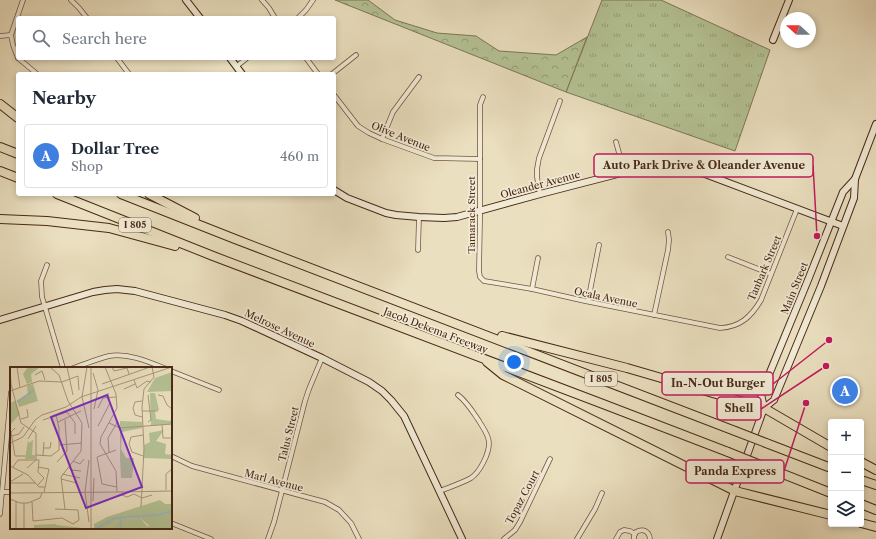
<!DOCTYPE html>
<meta charset="utf-8">
<style>
:root{--surface:#fff;--page:#f2f2f3;--text:#1f2937;--muted:#747a83;--line:#e0e1e3;--accent:#1a73e8}
body{margin:0;font-family:"Libre Caslon Text",serif;background:var(--page);color:var(--text)}
.controls{position:absolute;right:12px;bottom:12px;display:grid;overflow:hidden;border-radius:4px;box-shadow:0 2px 6px #0003}
.controls button{width:36px;height:36px;display:grid;place-items:center;padding:0;border:0;border-bottom:1px solid var(--line);background:var(--surface);color:var(--text);font:20px sans-serif}
.compass{position:absolute;left:780px;top:12px;width:36px;height:36px;border-radius:50%;background:var(--surface);box-shadow:0 2px 6px #0003;rotate:291deg}
.you{position:absolute;left:514px;top:362px;width:14px;height:14px;margin:-10px;border:3px solid #fff;border-radius:50%;background:#1a73e8;box-shadow:0 0 0 6px #1a73e833}
.badge{display:grid;place-items:center;width:26px;height:26px;border-radius:50%;background:var(--accent);color:#fff;font-size:13px;font-weight:700}
.pin{position:absolute;translate:-50% -50%;border:2px solid #fff;box-shadow:0 1px 4px #0006}
.list{margin:0;padding:0;list-style:none}
h2{display:flex;justify-content:space-between;align-items:center;height:52px;margin:0;padding:0 16px;font-size:17px}
h2 small{font-size:13px;font-weight:400;color:var(--muted)}
.list li{display:grid;grid-template-columns:26px 1fr auto;gap:12px;align-items:center;box-sizing:border-box;height:64px;margin:0 8px 8px;padding:0 8px;border:1px solid var(--line);border-radius:4px}
.list b{display:block;font-size:15px;white-space:nowrap}
.list p{margin:0;font-size:13px;white-space:nowrap;color:var(--muted)}
.list em{font-size:13px;font-style:normal;color:var(--muted)}
.icon{flex:none;width:22px;height:22px;fill:none;stroke:currentColor;stroke-width:2;stroke-linecap:round;stroke-linejoin:round}
.map{position:relative;flex:none;width:876px;height:539px;overflow:hidden}
.search{position:absolute;background:var(--surface);box-shadow:0 2px 6px #0003;left:16px;top:16px;width:320px;height:44px;display:flex;align-items:center;gap:10px;box-sizing:border-box;padding:0 14px;border-radius:4px;color:var(--muted);font-size:15px}
.panel{position:absolute;background:var(--surface);box-shadow:0 2px 6px #0003;left:16px;top:72px;width:320px;height:124px;border-radius:4px}
.map>svg:first-child{display:block}
</style>
<div class="map">
<svg width="876" height="539" viewBox="0 0 876 539">
<defs>
<pattern id="grass-tufts" width="24" height="20" patternUnits="userSpaceOnUse"><rect width="24" height="20" fill="#b4c294"/><path d="M3 7l-1-3M5 7V3M7 7l1-3M15 17l-1-3M17 17v-4M19 17l1-3" fill="none" stroke="#949e78"/></pattern>
<pattern id="park-crowns" width="20" height="18" patternUnits="userSpaceOnUse"><rect width="20" height="18" fill="#b4c294"/><path d="M2 6a3 3 0 1 1 6 0M12 15a3 3 0 1 1 6 0" fill="none" stroke="#949e78"/></pattern>
</defs>
<rect width="100%" height="100%" fill="#eadfbf"/>
<filter id="stains"><feTurbulence type="fractalNoise" baseFrequency=".005" numOctaves="4"/><feColorMatrix values="0 0 0 0 .2 0 0 0 0 .09 0 0 0 0 .02 0 0 0 .5 -.17"/></filter>
<radialGradient id="worn" r=".72"><stop offset=".6" stop-color="#630" stop-opacity="0"/><stop offset="1" stop-color="#630" stop-opacity=".3"/></radialGradient>
<polygon fill="url(#grass-tufts)" stroke="#7e7655" points="602,0 661,0 770,50 735,151 566,92"/>
<polygon fill="url(#park-crowns)" stroke="#7e7655" points="335,0 368,0 395,20 437,33 476,36 499,51 556,55 587,37 566,92"/>
<g fill="none" stroke-linecap="round" stroke-linejoin="round">
<defs>
<g id="street">
<polyline points="71,0 79,8 87,18"/>
<polyline points="262,0 269,8 275,18"/>
<polyline points="298,18 306,10 313,0"/>
<polyline points="0,36 11,35"/>
<polyline points="18,58 13,45 11,35 23,0"/>
<polyline points="18,58 37,74"/>
<polyline points="117,58 129,74"/>
<polyline points="306,58 318,74"/>
<polyline points="237,66 247,58"/>
<polyline points="332,74 356,55"/>
<polyline points="334,95 358,126 369,133 382,139 434,158 480,159"/>
<path d="M483,97L480,105V219L479,271L480,277L484,281L532,289L585,301L720,328C740,327 751,317 761,300L797,209"/>
<polyline points="382,139 393,112 419,77"/>
<polyline points="616,142 624,171"/>
<polyline points="540,194 537,177 537,169 539,158 560,101"/>
<polyline points="418,250 419,217"/>
<polyline points="728,257 771,274"/>
<polyline points="47,265 41,281 42,297 63,368"/>
<polyline points="532,289 538,258"/>
<polyline points="588,301 599,245"/>
<polyline points="654,315 668,250 669,240 668,232"/>
<path d="M73,368C85,364 97,359 109,356C128,353 147,361 164,368"/>
<polyline points="171,371 219,390"/>
<polyline points="171,456 192,466 325,502 339,510 351,523 359,539"/>
<path d="M440,491C450,487 462,483 471,478C480,472 489,454 489,443C489,435 483,428 479,421C473,412 467,402 458,395"/>
<polyline points="2,492 11,492"/>
<polyline points="0,514 11,392"/>
<polyline points="171,523 211,539"/>
<polyline points="268,539 274,522 305,401 309,389 322,358"/>
<polyline points="504,539 515,530 520,522 550,459"/>
<polyline points="577,539 595,509 602,493"/>
<polyline points="616,539 620,532 624,530 630,531 635,534"/>
<path d="M634,539V536L636,532C643,528 649,531 650,539"/>
</g>
<g id="secondary">
<polyline points="186,0 200,18"/>
<polyline points="773,40 789,0"/>
<polyline points="230,58 242,74"/>
<polyline points="334,190 347,198 386,213 396,215 419,217 444,218 457,217 544,193 641,168 663,166 686,168 697,171 843,226"/>
<polyline points="0,320 93,292 105,290 117,289 135,291 225,315 242,321 322,358 369,382 382,391 391,400 404,416 462,539"/>
<polyline points="764,408 761,394 808,280 843,192 855,179"/>
<polyline points="717,539 764,408 774,400 821,286 854,198 855,179 876,124"/>
</g>
<g id="highway">
<polyline points="0,104 18,118"/>
<polyline points="0,147 18,154"/>
<polyline points="0,171 18,178"/>
<polyline points="57,194 213,256 603,404 728,452"/>
<polyline points="121,194 235,239 735,431"/>
<polyline points="149,194 195,218"/>
<polyline points="0,219 47,221 109,228 175,246"/>
<polyline points="502,336 627,368 764,408 831,447"/>
<polyline points="487,362 503,375 735,491 831,515"/>
<polyline points="766,443 831,468"/>
<polyline points="861,462 876,470"/>
<polyline points="758,464 831,493"/>
<polyline points="861,480 876,485"/>
<polyline points="861,504 876,510"/>
<polyline points="861,523 876,527"/>
</g>
</defs>
<use href="#street" stroke="#705640" stroke-width="5.5"/>
<use href="#secondary" stroke="#482916" stroke-width="8"/>
<use href="#highway" stroke="#482916" stroke-width="10"/>
<use href="#street" stroke="#f1ead5" stroke-width="4"/>
<use href="#secondary" stroke="#f1ead5" stroke-width="6"/>
<use href="#highway" stroke="#eadfbf" stroke-width="8"/>
<defs>
<g id="highway-bridge">
<polyline points="735,431 766,443"/>
<polyline points="728,452 758,464"/>
</g>
</defs>
<use href="#highway-bridge" stroke="#482916" stroke-width="10" stroke-linecap="butt"/>
<use href="#highway-bridge" stroke="#eadfbf" stroke-width="8"/>
</g>
<g text-anchor="middle" stroke-width="3.5" stroke-linejoin="round" paint-order="stroke">
<g fill="#f1ead5" stroke="#7b634f" stroke-width="1">
<rect x="119" y="218" width="32" height="14" rx="3"/>
<rect x="585" y="372" width="32" height="14" rx="3"/>
</g>
<g font-size="9" font-weight="bold" fill="#482916">
<text x="135" y="228">I 805</text>
<text x="601" y="382">I 805</text>
</g>
<g font-size="10" fill="#482916" stroke="#f1ead5">
<text transform="translate(401 136) rotate(22)" y="4">Olive Avenue</text>
<text transform="translate(540 184) rotate(-15)" y="4">Oleander Avenue</text>
<text transform="translate(471 215) rotate(-90)" y="4">Tamarack Street</text>
<text transform="translate(764 268) rotate(-67)" y="4">Tanbark Street</text>
<text transform="translate(794 288) rotate(-68)" y="4">Main Street</text>
<text transform="translate(606 297) rotate(12)" y="4">Ocala Avenue</text>
<text transform="translate(280 328) rotate(25)" y="4">Melrose Avenue</text>
<text transform="translate(436 330) rotate(21)" y="4">Jacob Dekema Freeway</text>
<text transform="translate(288 434) rotate(-76)" y="4">Talus Street</text>
<text transform="translate(274 480) rotate(15)" y="4">Marl Avenue</text>
<text transform="translate(522 497) rotate(-62)" y="4">Topaz Court</text>
</g>
</g>
<g transform="translate(10 367)">
<rect width="162" height="162" fill="#eadfbf"/>
<path d="M18,0H30L21,7L22,15L17,17L13,7ZM162,5V24L137,25L145,11ZM23,17L28,34L9,40L7,33L18,29L17,19ZM154,63L146,74L156,77L155,87L162,88V92L133,91L134,78L140,75L139,66ZM110,91H124L122,111H111ZM130,151L137,159L162,158V161L97,162L111,152Z" fill="#b4c294"/>
<path d="M150,133L155,137H162V158L141,160L130,151L111,152L98,161L84,162V157L97,150Z" fill="#b4c294"/>
<path d="M140,26H145L149,43L145,44L146,52L160,54L162,51V57L141,59ZM5,34L10,47L0,58V36ZM110,54L132,55V61L112,65L111,82L116,91H110ZM18,73L19,76L23,73L22,88H25V92H15ZM46,157V158L81,162H24V158Z" fill="#b4c294"/>
<path fill="none" stroke="#9dbabd" stroke-width="2" d="M7,35L24,23M110,150L111,162M85,162L105,151L148,148L162,144"/>
<path fill="none" stroke="#a9967b" stroke-width="1" d="M0,0L1,17L11,56L26,66V93L17,101M7,0L10,21M40,0L49,8L58,34L72,56L71,84L51,110L55,142M57,0L63,28M77,0L72,30L79,61M81,0V162M95,0L106,27L107,41L91,70L90,77L106,104L107,125M102,0L104,4L117,1L119,7M83,6L88,23L84,42M25,8L32,4L35,13M68,9L69,23M124,13L127,21L137,14L141,15M92,17L140,0M114,22L125,17M0,24L29,14L52,15L68,9M148,28L153,29L157,38L162,42M88,41L93,31L106,30M132,44H148M132,50L125,48L123,41L125,35L132,34M11,52L18,50L17,42M33,53L57,45L65,56V67M48,55L71,44M138,55L141,53L138,28M99,56L110,61L162,57M152,57L153,71H162M88,59L100,36L98,26M5,61L1,65L5,89H15M2,69L9,67L14,60M18,72L26,59M0,76L13,70L25,53L32,48L56,40L71,30L162,0M49,78L72,76M33,81H40L41,75M106,83L87,90L92,117L107,120M99,85L98,71L108,54M26,88L41,89L49,83V61L46,48M33,88L34,75M133,89L122,85L119,77L121,70L133,68M63,94L70,97L74,92M47,95L57,84L55,53M0,99L18,108L29,120H35M3,100L8,93H29L28,105L34,111L28,118M28,100L39,102L34,125M58,100L62,103L71,104M52,107L70,111M51,112L67,116M0,115L13,107M0,116H26M156,123V107L162,102M111,125L162,124M0,126L112,125M112,128L117,130L124,127L132,131L142,128M0,132L10,136H18L30,131L32,126M83,134L84,111M22,135L23,154L52,151L63,157L69,153L68,143L45,142M14,136V162M131,140L134,82L132,40L134,22L144,10L142,0M79,155L75,125L79,93M6,162V134"/>
<path fill="#7b2cbf" fill-opacity="0.15" stroke="#7b2cbf" stroke-width="2" d="M97,28L132,120L76,141L41,50Z"/>
<rect width="162" height="162" fill="none" stroke="#482916" stroke-width="2"/>
</g>
<path fill="none" stroke="#c2185b" stroke-width="1.5" d="M817 236L813 165M829 340L773 384M826 366L761 409M806 403L784 471"/>
<g fill="#c2185b" stroke="#f1ead5" stroke-width="1.5">
<circle cx="817" cy="236" r="4"/>
<circle cx="829" cy="340" r="4"/>
<circle cx="826" cy="366" r="4"/>
<circle cx="806" cy="403" r="4"/>
</g>
<g fill="#f1ead5" stroke="#c2185b" stroke-width="1.5">
<rect x="594" y="154" width="219" height="23" rx="4"/>
<rect x="662" y="372" width="111" height="23" rx="4"/>
<rect x="717" y="397" width="44" height="23" rx="4"/>
<rect x="686" y="460" width="98" height="23" rx="4"/>
</g>
<g font-size="11" text-anchor="middle" font-weight="bold" fill="#482916">
<text x="704" y="169">Auto Park Drive &amp; Oleander Avenue</text>
<text x="718" y="387">In-N-Out Burger</text>
<text x="739" y="412">Shell</text>
<text x="735" y="475">Panda Express</text>
</g>
<rect width="100%" height="100%" filter="url(#stains)"/>
<rect width="100%" height="100%" fill="url(#worn)"/>
</svg>
<div class="controls">
<button>+</button>
<button>−</button>
<button><svg class="icon" aria-label="layers" viewBox="0 0 24 24"><path d="M12 4l9 5-9 5-9-5zM3 14l9 5 9-5"/></svg></button>
</div>
<svg class="compass" viewBox="-18 -18 36 36"><path d="M0-13l5 13h-10z" fill="#e53935"/><path d="M0 13l5-13h-10z" fill="#747a83"/></svg>
<div class="you"></div>
<div class="pin badge" style="left:845px;top:391px;background:#3f7fe0">A</div>
<div class="search"><svg class="icon" aria-label="search" viewBox="0 0 24 24"><circle cx="10" cy="10" r="6"/><path d="M15 15l6 6"/></svg>Search here</div>
<section class="panel">
<h2>Nearby<small></small></h2>
<ul class="list">
<li><span class="badge" style="background:#3f7fe0">A</span><div><b>Dollar Tree</b><p>Shop</p></div><em>460 m</em></li>
</ul>
</section>
</div>
